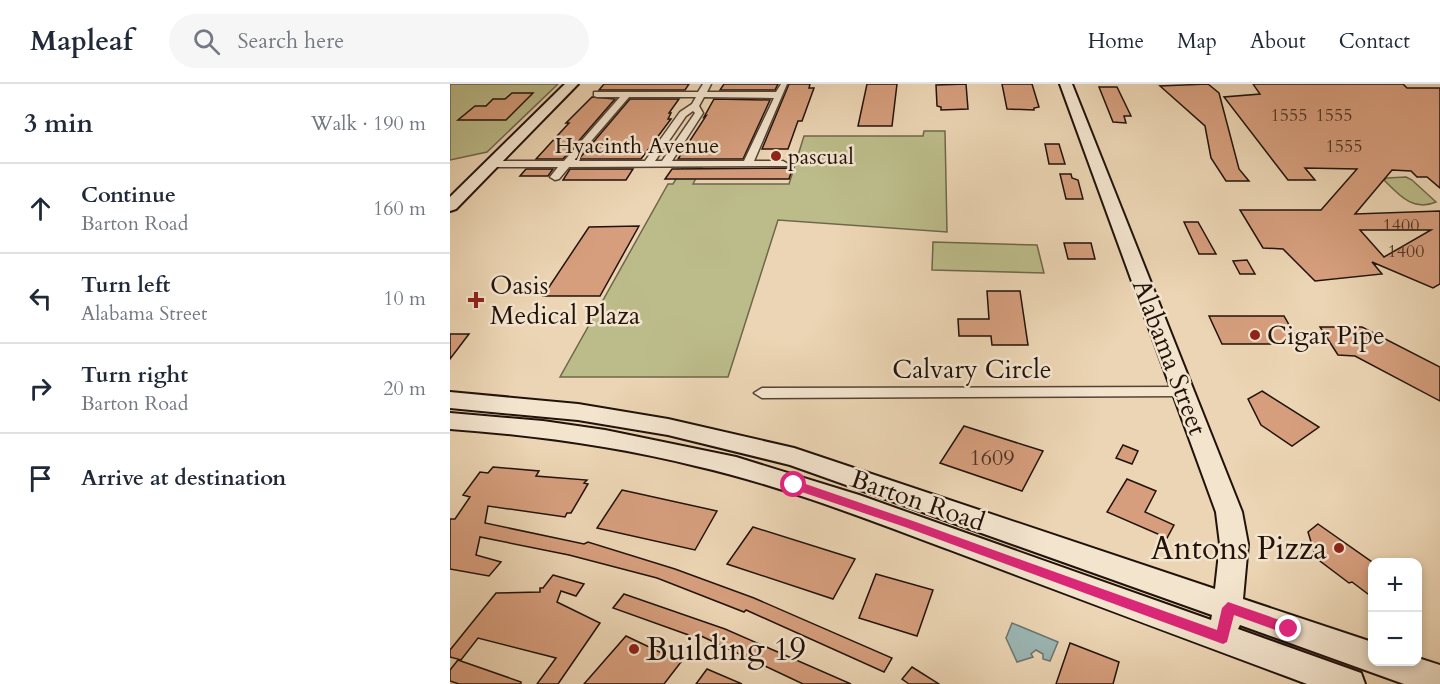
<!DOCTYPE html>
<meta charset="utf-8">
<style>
:root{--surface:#fff;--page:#f6f6f7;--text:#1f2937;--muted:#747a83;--line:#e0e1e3}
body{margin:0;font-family:Cardo,serif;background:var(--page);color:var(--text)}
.controls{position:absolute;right:18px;bottom:18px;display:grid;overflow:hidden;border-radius:12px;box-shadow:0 3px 9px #0003}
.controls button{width:54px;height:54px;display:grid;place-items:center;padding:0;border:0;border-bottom:2px solid var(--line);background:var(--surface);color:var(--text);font:30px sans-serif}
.stop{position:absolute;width:18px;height:18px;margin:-14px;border:4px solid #db2777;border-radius:50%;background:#fff}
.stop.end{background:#db2777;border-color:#fff;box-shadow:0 2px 6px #0008}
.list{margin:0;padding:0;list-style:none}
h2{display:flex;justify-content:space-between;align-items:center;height:78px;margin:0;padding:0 24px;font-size:26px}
h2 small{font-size:20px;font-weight:400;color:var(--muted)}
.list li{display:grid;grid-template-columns:39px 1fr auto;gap:18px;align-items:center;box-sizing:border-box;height:90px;padding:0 24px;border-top:2px solid var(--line)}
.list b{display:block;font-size:22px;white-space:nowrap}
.list p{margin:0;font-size:20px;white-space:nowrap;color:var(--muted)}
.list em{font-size:20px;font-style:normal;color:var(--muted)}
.icon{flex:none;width:33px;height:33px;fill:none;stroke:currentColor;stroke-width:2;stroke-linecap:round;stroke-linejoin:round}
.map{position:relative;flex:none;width:990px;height:600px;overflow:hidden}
header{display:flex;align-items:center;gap:36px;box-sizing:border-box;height:84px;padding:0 30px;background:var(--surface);border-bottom:2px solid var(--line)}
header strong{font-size:28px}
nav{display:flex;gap:33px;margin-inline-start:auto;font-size:21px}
.search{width:420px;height:54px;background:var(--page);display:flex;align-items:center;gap:15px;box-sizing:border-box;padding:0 21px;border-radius:33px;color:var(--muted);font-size:22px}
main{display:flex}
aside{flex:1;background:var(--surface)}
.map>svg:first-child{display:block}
</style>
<header>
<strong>Mapleaf</strong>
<div class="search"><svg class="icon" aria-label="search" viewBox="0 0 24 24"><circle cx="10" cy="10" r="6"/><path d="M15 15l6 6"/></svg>Search here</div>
<nav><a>Home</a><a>Map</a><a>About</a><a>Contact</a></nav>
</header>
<main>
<aside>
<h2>3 min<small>Walk · 190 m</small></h2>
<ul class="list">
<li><svg class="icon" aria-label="ahead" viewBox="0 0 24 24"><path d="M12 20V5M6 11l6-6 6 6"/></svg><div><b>Continue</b><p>Barton Road</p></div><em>160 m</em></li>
<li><svg class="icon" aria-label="left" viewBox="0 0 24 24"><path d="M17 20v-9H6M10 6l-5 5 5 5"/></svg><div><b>Turn left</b><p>Alabama Street</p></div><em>10 m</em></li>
<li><svg class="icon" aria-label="right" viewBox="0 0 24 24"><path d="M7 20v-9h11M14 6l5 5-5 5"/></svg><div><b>Turn right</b><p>Barton Road</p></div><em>20 m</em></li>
<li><svg class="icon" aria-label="arrive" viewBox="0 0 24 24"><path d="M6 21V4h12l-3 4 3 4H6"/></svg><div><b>Arrive at destination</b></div></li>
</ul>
</aside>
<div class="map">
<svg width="990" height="600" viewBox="0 0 990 600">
<rect width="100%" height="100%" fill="#ecd5b4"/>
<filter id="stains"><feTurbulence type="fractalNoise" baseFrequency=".00333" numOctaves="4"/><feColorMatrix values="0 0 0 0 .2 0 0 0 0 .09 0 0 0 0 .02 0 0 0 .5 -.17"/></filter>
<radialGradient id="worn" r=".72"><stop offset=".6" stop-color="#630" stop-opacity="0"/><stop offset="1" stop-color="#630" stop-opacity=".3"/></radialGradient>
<g fill="#bcbc8a" stroke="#6e674a" stroke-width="1.5">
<polygon points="0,0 108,0 37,68 0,76"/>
<polygon points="474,47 495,47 497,148 328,136 278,293 110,293 218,100 223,100 233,83 252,83 243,100 339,100 354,52 473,52"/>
<path d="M956,93L962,96L986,118C963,128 949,111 934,96L937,94Z"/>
<polygon points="483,158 587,161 594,189 482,186"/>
</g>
<polygon fill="#9bb7b5" stroke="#6a7571" stroke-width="1.5" points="562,539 608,558 600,577 593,575 593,570 586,566 581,570 583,573 567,578 556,554"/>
<g fill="#d69e7d" stroke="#21120b" stroke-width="1.5" fill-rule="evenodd">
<polygon points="154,0 239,0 235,6 149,6"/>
<polygon points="274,0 328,0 325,6 270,6"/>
<polygon points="339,0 360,0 359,4 364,4 352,37 348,37 338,65 312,65"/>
<polygon points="417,0 447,0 442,42 408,42"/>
<polygon points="516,0 518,25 491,26 491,23 487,22 486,1"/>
<polygon points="552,0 582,0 589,23 584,24 584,26 557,25"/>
<polygon points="758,0 769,9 789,85 799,97 776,97 761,74 755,42 710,2"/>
<path d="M803,0H953L957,4H990V104L977,93H967L961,87L942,86L905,130L990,127V200L983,204L922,178L932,190L865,197L833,165L813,164L790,126H871L907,85L855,84L865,96H838L774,13L810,10ZM910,146H981L934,173Z"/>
<polygon points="649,3 667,3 681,32 674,32 676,39 663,38"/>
<polygon points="62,9 83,9 56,36 8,36 25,22 36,22 43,15 55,15"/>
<polygon points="142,13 165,15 113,75 86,75 119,39 116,39"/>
<polygon points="180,15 229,15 219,29 221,29 218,35 221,35 191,75 129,75"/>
<polygon points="264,15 320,16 293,75 228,75 256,32 254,33"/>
<polygon points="595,60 609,60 615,80 599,80"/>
<polygon points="338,84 342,86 339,95 215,95 222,85"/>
<polygon points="76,85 103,85 98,92 70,92"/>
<polygon points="120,85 183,85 176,96 113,96"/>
<polygon points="610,90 621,90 622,94 628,96 633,115 616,115"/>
<polygon points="734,138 748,138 766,170 749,170"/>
<polygon points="189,142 150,212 93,212 139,143"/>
<polygon points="614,159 641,159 645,175 618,175"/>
<polygon points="797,176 805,190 790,190 783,177"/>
<polygon points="537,207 570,207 578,261 542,261 541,252 509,252 508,235 539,235"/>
<polygon points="759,232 834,232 850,260 772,260"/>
<polygon points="870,243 912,243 990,283 990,317 905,272 888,271"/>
<polygon points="0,250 19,250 0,275"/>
<polygon points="812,307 869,343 842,362 811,341 798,315"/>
<polygon points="514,342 593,367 572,407 490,379"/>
<polygon points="673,361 688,367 682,380 666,374"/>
<polygon points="43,383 89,387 86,392 137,396 134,399 138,400 121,429 117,429 115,433 38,422 35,439 134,460 138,458 225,485 304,514 442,574 434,588 296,526 294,528 207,494 119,471 30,453 26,471 51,478 39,492 0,485 0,435 5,435 20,413 13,411 30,388 38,389"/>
<polygon points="677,395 706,407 695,428 724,441 717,454 657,428"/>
<polygon points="172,406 267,427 245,466 147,444"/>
<polygon points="868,440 922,478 922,513 902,498 899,499 866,474 858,448"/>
<polygon points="303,443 405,475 383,515 277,480"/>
<polygon points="426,490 483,506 467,552 409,534"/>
<polygon points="103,491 134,500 126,512 111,507 107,518 150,539 108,600 87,600 106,574 28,554 11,576 0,573 0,566 46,509 90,508 90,504 93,504"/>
<polygon points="174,510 275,545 401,600 353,600 249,551 247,554 163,524"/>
<polygon points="176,552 231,578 214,600 134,600"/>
<polygon points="620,559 669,578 663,600 606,600"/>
<polygon points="8,576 71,598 71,600 9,600 0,597 0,586"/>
<polygon points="462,583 489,600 459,600 452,595"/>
<polygon points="257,585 292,600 246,600"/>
</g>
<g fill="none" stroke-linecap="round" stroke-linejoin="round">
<defs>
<g id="street">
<path d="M253,0H261L257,8H326L331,0H337L304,77H333L338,80L337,82L119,83L109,95L105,96L100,93L108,83H42L37,80L42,77H114L170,13H147L144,12V8H248ZM179,13H246L242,20L230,28L195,77H124ZM254,13L324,14L294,77H222L253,29L249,22ZM243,27L245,29L212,77H205L236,32Z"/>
<polygon points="732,303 737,304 740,308 737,312 312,314 304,309 312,304"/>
</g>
<g id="secondary">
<polygon points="115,0 128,0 6,125 0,127 0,113"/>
<path d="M610,0H622L792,428L798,460L793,515L922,558V578H968V574L990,581V600H954L790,541L788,545L911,589L915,600H857C738,556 619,511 500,466C417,435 333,402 246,382C165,362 83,351 0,345V329L93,337L155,346L286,373L409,411L761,536L762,531L340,381L218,351L128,336L0,324V308L128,320L218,335L344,364L765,505L770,460L766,428Z"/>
</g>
</defs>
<use href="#street" stroke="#544335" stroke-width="3"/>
<use href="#secondary" stroke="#21120b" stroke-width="4"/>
<use href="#street" fill="#f3e4ce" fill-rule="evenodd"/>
<use href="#secondary" fill="#f3e4ce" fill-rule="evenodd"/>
</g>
<polygon fill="#db2777" points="344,396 463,437 767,546 772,524 778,518 844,541 846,545 844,549 839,551 784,531 777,558 773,560 455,443 340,404 340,398"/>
<g fill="#8f2418" stroke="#f3e4ce" stroke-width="2">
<circle cx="326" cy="72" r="6"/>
<path d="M23 207h6v6h6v6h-6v6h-6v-6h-6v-6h6z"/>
<circle cx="805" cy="251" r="6"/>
<circle cx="889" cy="464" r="6"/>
<circle cx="184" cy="565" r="6"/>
</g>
<g text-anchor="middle" stroke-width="5" stroke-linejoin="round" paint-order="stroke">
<g font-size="18" fill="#4e3528">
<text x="839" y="37">1555</text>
<text x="884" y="37">1555</text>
<text x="894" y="68">1555</text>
<text x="951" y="147">1400</text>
<text x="956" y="173">1400</text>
</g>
<g font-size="22" fill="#21120b" stroke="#f3e4ce">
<text x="187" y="69">Hyacinth Avenue</text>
</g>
<g font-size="22" fill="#21120b" stroke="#f3e4ce" text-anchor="start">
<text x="338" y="80">pascual</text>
</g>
<g font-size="22" fill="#4e3528">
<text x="542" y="381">1609</text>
</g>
<g font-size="26" fill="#21120b" stroke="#f3e4ce" text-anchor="start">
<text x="40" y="210">Oasis<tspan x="40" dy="30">Medical Plaza</tspan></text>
<text x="817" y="260">Cigar Pipe</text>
</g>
<g font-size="26" fill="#21120b" stroke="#f3e4ce">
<text transform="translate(720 273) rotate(69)" y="9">Alabama Street</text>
<text x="522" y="294">Calvary Circle</text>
<text transform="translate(468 416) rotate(19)" y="9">Barton Road</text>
</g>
<g font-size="32" fill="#21120b" stroke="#f3e4ce" text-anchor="end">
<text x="877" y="475">Antons Pizza</text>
<text x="196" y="576" text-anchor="start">Building 19</text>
</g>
</g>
<rect width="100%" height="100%" filter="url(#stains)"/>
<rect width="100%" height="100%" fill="url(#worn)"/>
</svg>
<div class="controls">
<button>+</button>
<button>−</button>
</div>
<div class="stop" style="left:344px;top:401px"></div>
<div class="stop end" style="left:839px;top:545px"></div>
</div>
</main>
